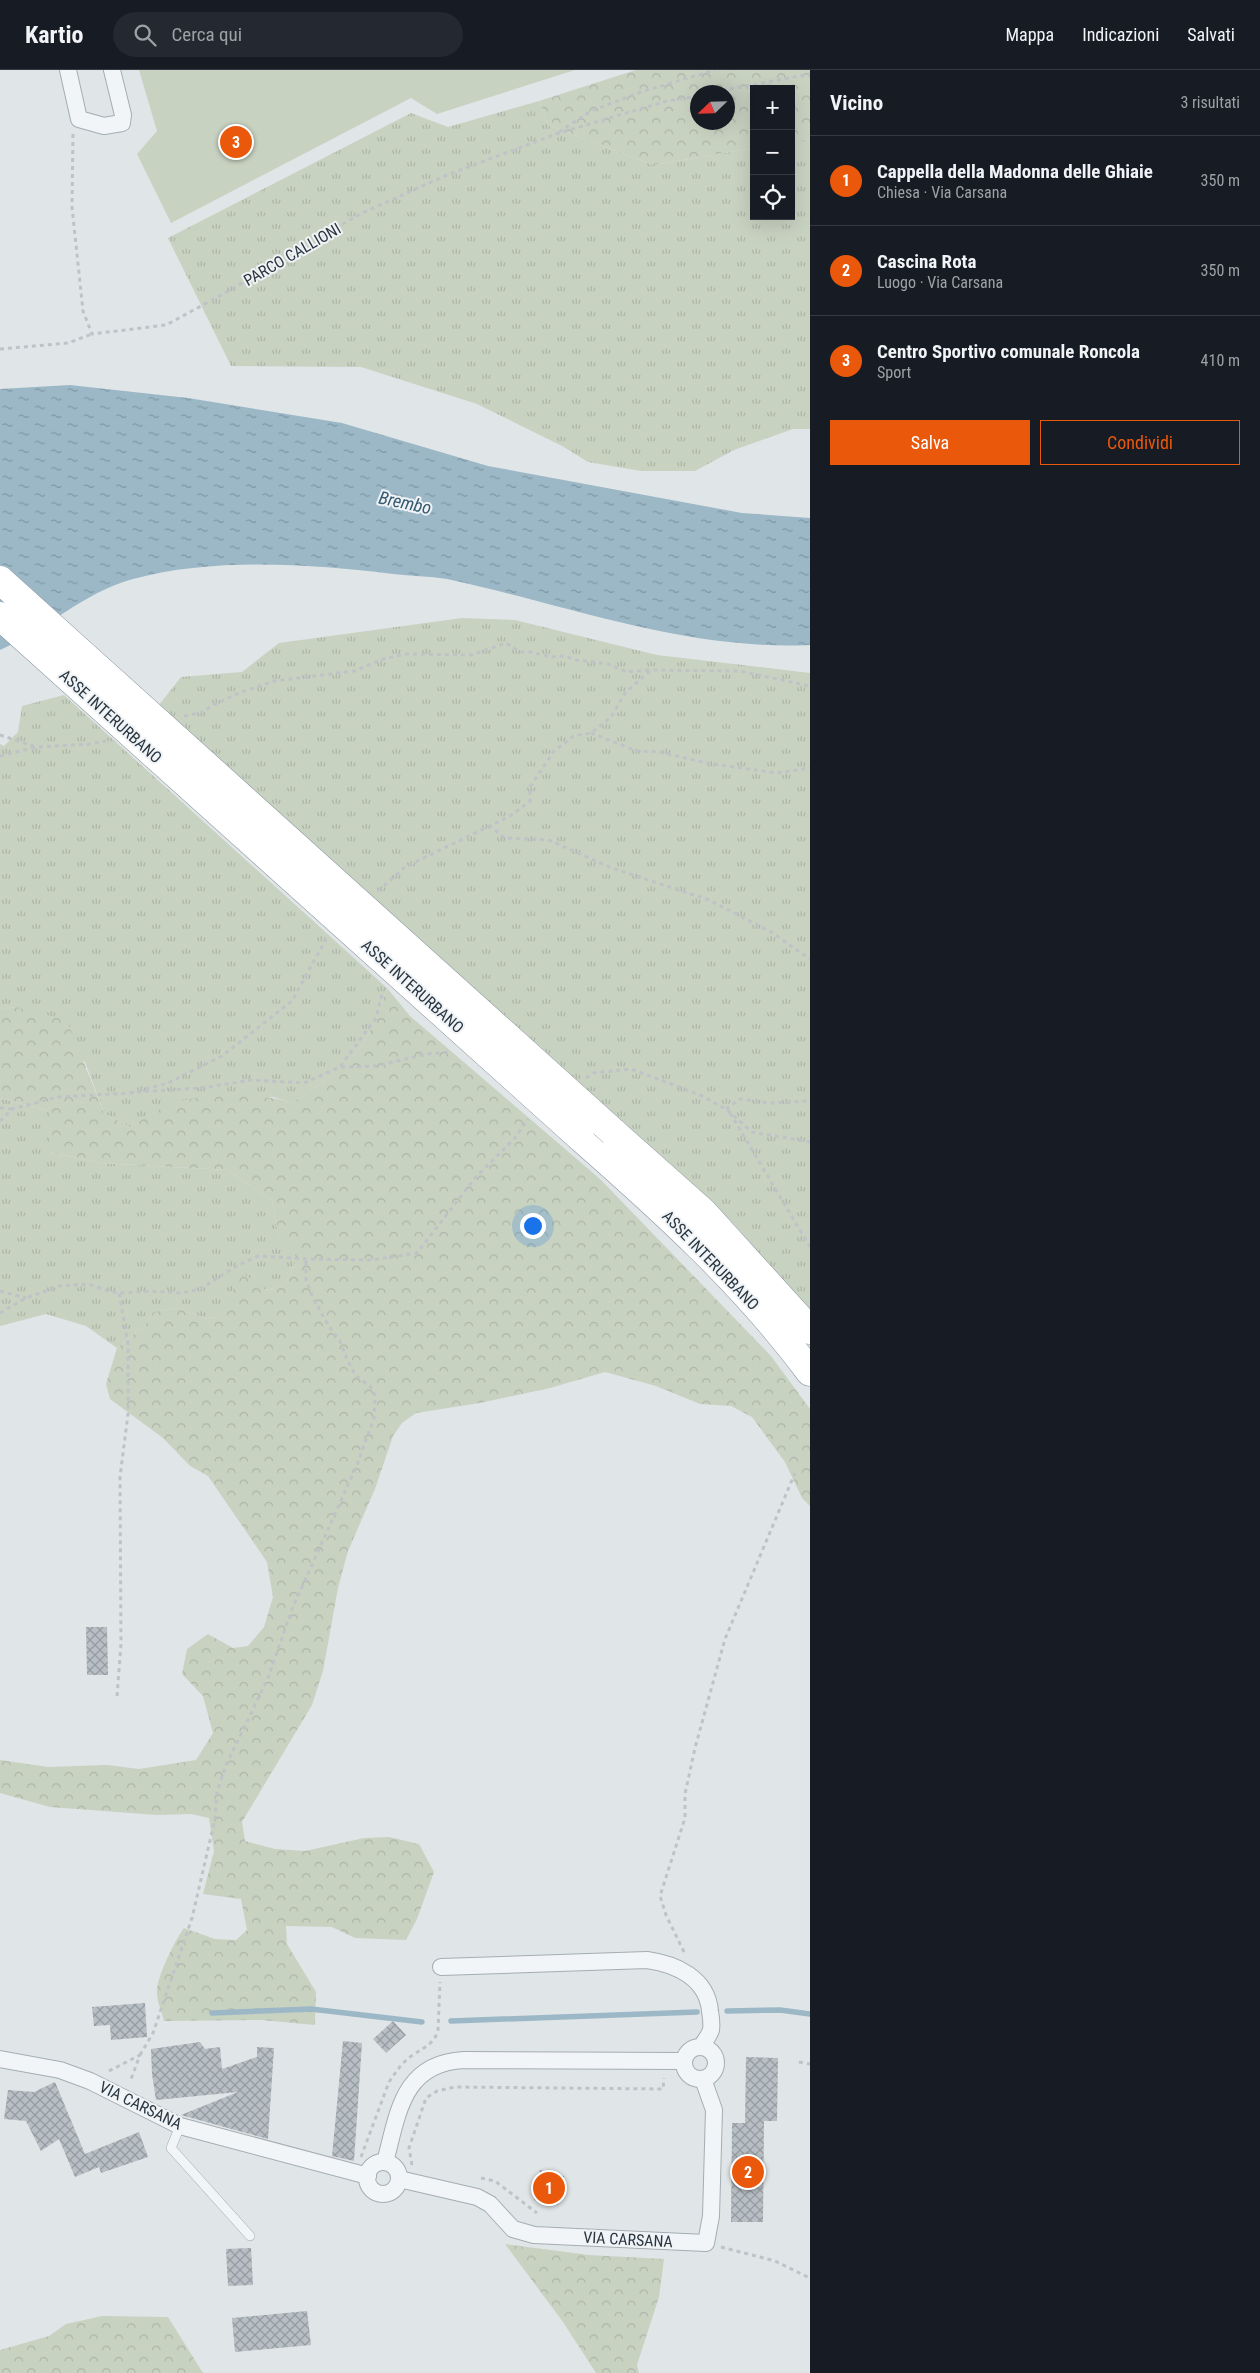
<!DOCTYPE html>
<html lang="it">
<meta charset="utf-8">
<style>
:root{--surface:#171b24;--page:#242831;--text:#f1f3f6;--muted:#9ea1a6;--line:#363941;--accent:#ea580c}
body{margin:0;font-family:"Roboto Condensed",sans-serif;background:var(--page);color:var(--text)}
.controls{position:absolute;right:15px;top:15px;display:grid;overflow:hidden;border-radius:0px;box-shadow:0 5px 20px #0002}
.controls button{width:45px;height:45px;display:grid;place-items:center;padding:0;border:0;border-bottom:1px solid var(--line);background:var(--surface);color:var(--text);font:25px sans-serif}
.compass{position:absolute;left:690px;top:15px;width:45px;height:45px;border-radius:50%;background:var(--surface);box-shadow:0 5px 20px #0002;rotate:247deg}
.you{position:absolute;left:532px;top:1155px;width:18px;height:18px;margin:-12px;border:4px solid #fff;border-radius:50%;background:#1a73e8;box-shadow:0 0 0 8px #1a73e833}
.badge{display:grid;place-items:center;width:32px;height:32px;border-radius:50%;background:var(--accent);color:#fff;font-size:16px;font-weight:700}
.pin{position:absolute;translate:-50% -50%;border:2px solid #fff;box-shadow:0 1px 5px #0006}
.list{margin:0;padding:0;list-style:none}
h2{display:flex;justify-content:space-between;align-items:center;height:65px;margin:0;padding:0 20px;font-size:21px}
h2 small{font-size:16px;font-weight:400;color:var(--muted)}
.list li{display:grid;grid-template-columns:32px 1fr auto;gap:15px;align-items:center;box-sizing:border-box;height:90px;padding:0 20px;border-top:1px solid var(--line)}
.list b{display:block;font-size:19px;white-space:nowrap}
.list p{margin:0;font-size:16px;white-space:nowrap;color:var(--muted)}
.list em{font-size:16px;font-style:normal;color:var(--muted)}
.actions{display:flex;gap:10px;padding:15px 20px}
.actions a{flex:1;padding:11px 0;border:1px solid var(--accent);border-radius:0px;text-align:center;font-size:18px;color:var(--accent)}
.actions .main{background:var(--accent);color:#fff}
.icon{flex:none;width:28px;height:28px;fill:none;stroke:currentColor;stroke-width:2;stroke-linecap:round;stroke-linejoin:round}
.map{position:relative;flex:none;width:810px;height:2303px;overflow:hidden}
header{display:flex;align-items:center;gap:30px;box-sizing:border-box;height:70px;padding:0 25px;background:var(--surface);border-bottom:1px solid var(--line)}
header strong{font-size:24px}
nav{display:flex;gap:28px;margin-inline-start:auto;font-size:18px}
.search{width:350px;height:45px;background:var(--page);display:flex;align-items:center;gap:12px;box-sizing:border-box;padding:0 18px;border-radius:28px;color:var(--muted);font-size:19px}
main{display:flex}
aside{flex:1;background:var(--surface)}
.map>svg:first-child{display:block}
</style>
<header>
<strong>Kartio</strong>
<div class="search"><svg class="icon" aria-label="search" viewBox="0 0 24 24"><circle cx="10" cy="10" r="6"/><path d="M15 15l6 6"/></svg>Cerca qui</div>
<nav><a>Mappa</a><a>Indicazioni</a><a>Salvati</a></nav>
</header>
<main>
<div class="map">
<svg width="810" height="2303" viewBox="0 0 810 2303">
<defs>
<pattern id="grass-tufts" width="24" height="20" patternUnits="userSpaceOnUse" patternTransform="scale(1.25)"><rect width="24" height="20" fill="#c8d2c1"/><path d="M3 7l-1-3M5 7V3M7 7l1-3M15 17l-1-3M17 17v-4M19 17l1-3" fill="none" stroke="#acb5a7"/></pattern>
<pattern id="forest-crowns" width="20" height="18" patternUnits="userSpaceOnUse" patternTransform="scale(1.25)"><rect width="20" height="18" fill="#c8d2c1"/><path d="M2 6a3 3 0 1 1 6 0M12 15a3 3 0 1 1 6 0" fill="none" stroke="#acb5a7"/></pattern>
<pattern id="water-ripples" width="26" height="14" patternUnits="userSpaceOnUse" patternTransform="scale(1.25)"><rect width="26" height="14" fill="#9cb8c7"/><path d="M2 4q2-2 4 0t4 0M15 11q2-2 4 0t4 0" fill="none" stroke="#7f96a3"/></pattern>
<pattern id="building-cross-hatch" width="8" height="8" patternUnits="userSpaceOnUse" patternTransform="scale(1.25)"><rect width="8" height="8" fill="#b7bfc5"/><path d="M0 0l8 8M0 8l8-8" fill="none" stroke="#959ca1"/></pattern>
</defs>
<rect width="100%" height="100%" fill="#e0e5e8"/>
<g fill="url(#grass-tufts)">
<polygon points="539,31 548,55 653,95 754,78 754,146 791,146 791,72 810,69 810,359 793,359 734,380 695,401 641,401 588,392 562,376 477,334 361,297 231,296 168,168 411,43 448,57"/>
<polygon points="462,548 515,550 657,585 810,603 810,1242 734,1154 159,635 181,607 242,602 279,573"/>
<path d="M64,625L387,918C380,937 373,961 360,978C342,1001 316,1018 292,1033L273,1027L176,1033L129,1057L104,1043L85,992L15,937L0,940V674L4,676L18,662L22,636Z"/>
<polygon points="0,1028 49,1041 49,1082 101,1093 227,1100 272,1130 279,1170 295,1176 295,1193 285,1215 266,1220 234,1216 223,1246 207,1249 178,1238 153,1242 145,1255 117,1278 86,1256 46,1244 0,1256"/>
</g>
<g fill="url(#forest-crowns)" fill-rule="evenodd">
<path d="M636,0H810V69L791,72V19H754V78L653,95L548,55L539,31ZM728,22V52H698V22Z"/>
<path d="M387,918L410,946L600,1109L771,1286L810,1339V1436L802,1428L785,1392L752,1347L731,1336L700,1334L656,1316L605,1302L550,1318L480,1333L416,1343L402,1353L393,1366L375,1419L348,1481L338,1518L323,1601L312,1635L242,1752L245,1771L275,1779L305,1781L364,1768L389,1767L419,1774L434,1802L417,1849L406,1870L355,1868L332,1857L286,1856L287,1874L316,1922L315,1955L261,1950L164,1951C162,1942 157,1932 157,1923C156,1908 175,1870 184,1858L215,1869L236,1870L247,1860L241,1829L203,1824L214,1781L209,1748L191,1744L157,1745L50,1737L0,1723V1690L48,1697L107,1695L139,1699L196,1690L213,1663L203,1626L182,1604L187,1579L208,1564L233,1578L248,1576L264,1557L273,1527L267,1492L208,1406L190,1396L163,1368L110,1329L106,1314L117,1278L145,1255L153,1242L178,1238L207,1249L222,1246L234,1216L244,1204L266,1220L285,1215L295,1193V1176L279,1171L272,1130L227,1100L101,1093L49,1082V1041L0,1028V940L15,937L67,950L104,1043L129,1057C144,1049 161,1037 177,1032C215,1022 255,1022 292,1033C316,1018 342,1000 360,978C373,961 380,937 387,918Z"/>
<polygon points="505,2174 589,2185 664,2189 659,2227 637,2295 639,2303 596,2303 563,2252"/>
<polygon points="102,2246 168,2247 203,2303 0,2303 0,2280 49,2266 66,2254"/>
</g>
<polygon fill="#c8d2c1" points="139,0 575,0 437,44 411,28 171,153 137,84 157,61"/>
<path fill="url(#water-ripples)" d="M70,315L188,328L342,353L488,396L742,443L810,448V575C686,581 567,535 447,509C429,506 411,506 393,504C311,494 214,487 133,509C84,522 46,560 0,580V319Z"/>
<g fill="none" stroke-linecap="round" stroke-linejoin="round">
<g stroke="#9cb8c7" stroke-width="5.5">
<polyline points="727,1941 780,1940 810,1944"/>
<polyline points="212,1943 311,1939 422,1952"/>
<polyline points="451,1951 697,1942"/>
</g>
</g>
<g fill="url(#building-cross-hatch)">
<polygon points="86,1557 107,1557 108,1605 87,1605"/>
<polygon points="145,1933 147,1967 111,1970 110,1955 94,1956 92,1937"/>
<polygon points="393,1951 406,1965 386,1983 373,1969"/>
<polygon points="343,1971 362,1973 354,2091 332,2086"/>
<polygon points="200,1972 205,1979 220,1977 222,1999 257,1987 257,1977 274,1978 268,2069 181,2045 238,2022 156,2030 152,2004 151,1979"/>
<polygon points="746,1987 778,1988 777,2051 764,2051 763,2152 731,2152 732,2053 745,2053"/>
<polygon points="55,2012 85,2084 139,2062 148,2087 101,2103 99,2097 75,2107 59,2069 41,2081 26,2051 4,2049 8,2020 34,2022"/>
<polygon points="540,2100 564,2106 558,2135 534,2130"/>
<polygon points="251,2178 253,2215 228,2216 226,2179"/>
<polygon points="307,2241 311,2275 235,2282 232,2248"/>
</g>
<g fill="none" stroke-linecap="round" stroke-linejoin="round">
<defs>
<polyline id="lane" points="180,2056 171,2078 250,2166"/>
<g id="street">
<polyline points="68,0 79,49 104,56 122,53 123,45 112,0"/>
<path d="M441,1897L647,1890C676,1894 707,1908 710,1941C711,1947 712,1954 711,1960C709,1966 704,1972 701,1977"/>
<circle cx="700" cy="1993" r="16"/>
<polyline points="0,1989 60,2000 90,2011 180,2056 368,2106"/>
<path d="M385,2092C398,2044 402,1993 464,1990L684,1991"/>
<circle cx="383" cy="2108" r="16"/>
<polyline points="399,2109 477,2127 490,2134 513,2159 534,2165 706,2173 711,2146 714,2040 703,2009"/>
</g>
<g id="highway">
<polyline points="613,1062 703,1142 810,1260"/>
<path d="M580,1067C663,1140 744,1213 810,1302"/>
</g>
</defs>
<use href="#lane" stroke="#a5adb2" stroke-width="10"/>
<use href="#street" stroke="#a5adb2" stroke-width="18"/>
<use href="#highway" stroke="#88949e" stroke-width="29"/>
<g stroke="#bec3c7" stroke-width="3" stroke-dasharray="4 4" stroke-linecap="butt">
<polyline points="714,22 810,4"/>
<polyline points="559,62 591,41 641,22 715,0"/>
<polyline points="73,64 72,137 83,241 92,264 166,255 225,223 360,144 447,105 556,64 667,31 698,26"/>
<polyline points="0,279 68,273 92,264"/>
<polyline points="184,646 204,642 211,636 239,623 274,611 354,601 383,589 406,584 471,585 506,573 520,582 531,582 550,587 565,586 576,590 608,594 627,602 650,600"/>
<polyline points="591,663 637,681 660,682 706,693 777,703 810,698"/>
<polyline points="0,665 36,677"/>
<polyline points="0,686 37,677 90,674 106,671"/>
<polyline points="489,755 504,768 549,770 612,798 709,830 771,862 810,889"/>
<polyline points="378,821 405,797 510,746 530,731 530,717 554,681 574,666 591,663 611,647 625,623 651,600 739,601 810,616"/>
<polyline points="341,997 376,996 427,984 451,982"/>
<polyline points="586,1008 593,1003 631,999 700,1025 726,1039 752,1062 810,1072"/>
<polyline points="137,1022 202,1018 251,1010 304,1013 340,997 376,948 383,921"/>
<polyline points="130,1023 168,1013 222,986 292,931 326,869"/>
<polyline points="0,1038 12,1039"/>
<polyline points="726,1039 740,1029 770,1033 810,1031"/>
<polyline points="730,1043 810,1177"/>
<polyline points="0,1051 12,1039 58,1027 131,1023"/>
<polyline points="0,1221 26,1228"/>
<polyline points="0,1243 26,1228 59,1216 88,1214 111,1222 126,1223 150,1221 182,1223 200,1219 235,1197 258,1186 306,1189 371,1190 417,1183 475,1108 515,1068 528,1049"/>
<polyline points="117,1626 121,1574 120,1407 128,1344 128,1274 119,1222"/>
<polyline points="684,1882 666,1845 660,1826 685,1748 685,1724 695,1678 725,1569 795,1403"/>
<polyline points="140,1985 153,1963 192,1848 215,1749 217,1722 226,1695 268,1608 292,1539 357,1395 374,1348 375,1325 370,1316 356,1306 347,1289 340,1271 328,1255 313,1228 306,1210 306,1189"/>
<polyline points="799,1992 810,1994"/>
<polyline points="109,2001 140,1985 130,2012"/>
<path d="M361,2087L389,2012C396,2002 402,1992 413,1985C424,1977 433,1975 438,1961L440,1912"/>
<polyline points="412,2095 409,2078 426,2028 437,2021 455,2017 663,2019 664,2008"/>
<polyline points="481,2108 495,2111 537,2143"/>
<polyline points="721,2177 775,2191 810,2208"/>
</g>
<use href="#lane" stroke="#f2f5f7" stroke-width="9"/>
<use href="#street" stroke="#f2f5f7" stroke-width="16"/>
<use href="#highway" stroke="#fff" stroke-width="28"/>
<defs>
<g id="highway-bridge">
<polyline points="0,510 613,1062"/>
<polyline points="0,546 580,1067"/>
</g>
</defs>
<use href="#highway-bridge" stroke="#88949e" stroke-width="29" stroke-linecap="butt"/>
<use href="#highway-bridge" stroke="#fff" stroke-width="28"/>
</g>
<g text-anchor="middle" stroke-width="4" stroke-linejoin="round" paint-order="stroke">
<g font-size="16" fill="#29353f" stroke="#eff3f6">
<text transform="translate(292 184) rotate(-30)" y="6">PARCO CALLIONI</text>
<text transform="translate(111 646) rotate(42)" y="6">ASSE INTERURBANO</text>
<text transform="translate(413 916) rotate(42)" y="6">ASSE INTERURBANO</text>
<text transform="translate(711 1190) rotate(46)" y="6">ASSE INTERURBANO</text>
<text transform="translate(141 2035) rotate(26)" y="6">VIA CARSANA</text>
<text transform="translate(628 2169) rotate(3)" y="6">VIA CARSANA</text>
</g>
<g font-size="18" font-style="italic" fill="#355a71" stroke="#eff3f6">
<text transform="translate(405 433) rotate(12)" y="6">Brembo</text>
</g>
</g>
</svg>
<div class="controls">
<button>+</button>
<button>−</button>
<button><svg class="icon" aria-label="locate" viewBox="0 0 24 24"><circle cx="12" cy="12" r="6"/><path d="M12 2v4M12 18v4M2 12h4M18 12h4"/></svg></button>
</div>
<svg class="compass" viewBox="-18 -18 36 36"><path d="M0-13l5 13h-10z" fill="#e53935"/><path d="M0 13l5-13h-10z" fill="#9ea1a6"/></svg>
<div class="you"></div>
<div class="pin badge" style="left:549px;top:2118px">1</div>
<div class="pin badge" style="left:748px;top:2102px">2</div>
<div class="pin badge" style="left:236px;top:72px">3</div>
</div>
<aside>
<h2>Vicino<small>3 risultati</small></h2>
<ul class="list">
<li><span class="badge">1</span><div><b>Cappella della Madonna delle Ghiaie</b><p>Chiesa · Via Carsana</p></div><em>350 m</em></li>
<li><span class="badge">2</span><div><b>Cascina Rota</b><p>Luogo · Via Carsana</p></div><em>350 m</em></li>
<li><span class="badge">3</span><div><b>Centro Sportivo comunale Roncola</b><p>Sport</p></div><em>410 m</em></li>
</ul>
<div class="actions"><a class="main">Salva</a><a>Condividi</a></div>
</aside>
</main>
